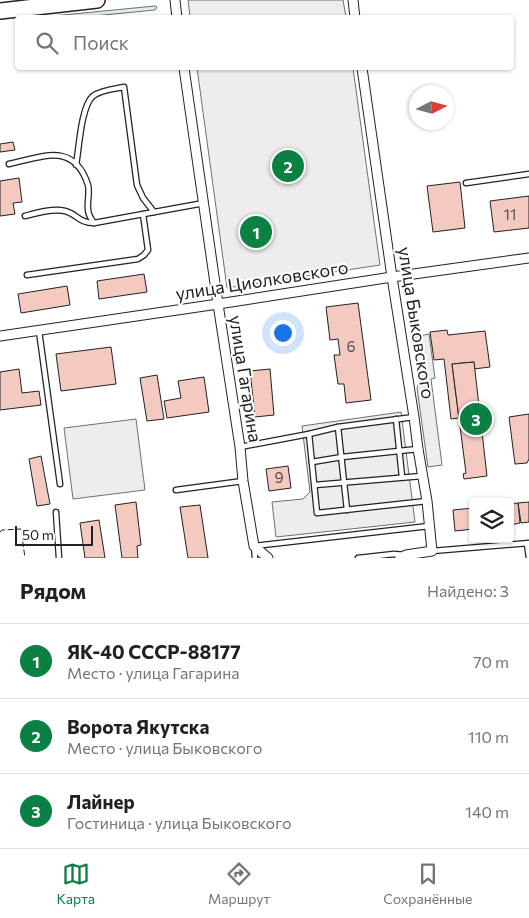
<!DOCTYPE html>
<html lang="ru">
<meta charset="utf-8">
<style>
:root{--surface:#fff;--page:#f2f2f2;--text:#202124;--muted:#757577;--line:#e0e0e0;--accent:#0b8043}
body{margin:0;font-family:Commissioner,sans-serif;background:var(--page);color:var(--text)}
.controls{position:absolute;right:15px;bottom:15px;display:grid;overflow:hidden;border-radius:5px;box-shadow:0 1px 4px #0004}
.controls button{width:45px;height:45px;display:grid;place-items:center;padding:0;border:0;border-bottom:1px solid var(--line);background:var(--surface);color:var(--text);font:25px sans-serif}
.compass{position:absolute;left:409px;top:85px;width:45px;height:45px;border-radius:50%;background:var(--surface);box-shadow:0 1px 4px #0004;rotate:84deg}
.scale{position:absolute;left:15px;bottom:12px;width:78px;box-sizing:border-box;padding-left:5px;border:2px solid #222;border-top:0;font-size:14px;line-height:18px;white-space:nowrap;color:#222;-webkit-text-stroke:4px #fff;paint-order:stroke}
.you{position:absolute;left:282px;top:332px;width:18px;height:18px;margin:-12px;border:4px solid #fff;border-radius:50%;background:#1a73e8;box-shadow:0 0 0 8px #1a73e833}
.badge{display:grid;place-items:center;width:32px;height:32px;border-radius:50%;background:var(--accent);color:#fff;font-size:16px;font-weight:700}
.pin{position:absolute;translate:-50% -50%;border:2px solid #fff;box-shadow:0 1px 5px #0006}
.list{margin:0;padding:0;list-style:none}
h2{display:flex;justify-content:space-between;align-items:center;height:65px;margin:0;padding:0 20px;font-size:21px}
h2 small{font-size:16px;font-weight:400;color:var(--muted)}
.list li{display:grid;grid-template-columns:32px 1fr auto;gap:15px;align-items:center;box-sizing:border-box;height:75px;padding:0 20px;border-top:1px solid var(--line)}
.list b{display:block;font-size:19px;white-space:nowrap}
.list p{margin:0;font-size:16px;white-space:nowrap;color:var(--muted)}
.list em{font-size:16px;font-style:normal;color:var(--muted)}
.icon{flex:none;width:28px;height:28px;fill:none;stroke:currentColor;stroke-width:2;stroke-linecap:round;stroke-linejoin:round}
.map{position:relative;flex:none;width:529px;height:558px;overflow:hidden}
.search{position:absolute;background:var(--surface);box-shadow:0 1px 4px #0004;left:15px;right:15px;top:15px;height:55px;display:flex;align-items:center;gap:12px;box-sizing:border-box;padding:0 18px;border-radius:5px;color:var(--muted);font-size:19px}
.sheet{height:290px;background:var(--surface)}
nav{display:flex;justify-content:space-around;align-items:center;box-sizing:border-box;height:70px;border-top:1px solid var(--line);background:var(--surface);font-size:14px;color:var(--muted)}
nav a{display:grid;justify-items:center;gap:2px}
nav .on{color:var(--accent)}
.map>svg:first-child{display:block}
</style>
<div class="map">
<svg width="529" height="558" viewBox="0 0 529 558">
<rect width="100%" height="100%" fill="#fff"/>
<polygon fill="#e0efe3" stroke="#6f6f6f" points="155,6 157,7 155,10 83,17 42,17"/>
<g fill="#ededed" stroke="#6f6f6f">
<polygon points="188,0 343,0 346,17 190,17"/>
<polygon points="197,68 353,68 380,265 227,288"/>
<polygon points="429,334 435,378 431,379 442,465 428,467 417,388 421,377 415,337"/>
<polygon points="401,412 415,522 276,537 272,502 303,499 310,492 302,426"/>
<polygon points="136,419 145,490 73,499 64,428"/>
</g>
<g fill="#f3c9c0" stroke="#222">
<polygon points="13,142 15,150 0,152 0,144"/>
<polygon points="19,178 22,202 13,203 15,214 0,216 0,181"/>
<polygon points="460,182 465,228 433,232 427,186"/>
<polygon points="529,196 529,228 494,232 490,201"/>
<polygon points="144,274 147,292 99,299 97,281"/>
<polygon points="67,286 70,305 21,313 18,294"/>
<polygon points="358,303 371,400 346,403 344,384 338,384 334,355 340,355 338,339 330,340 326,307"/>
<polygon points="447,330 448,335 485,331 490,367 474,369 474,362 452,364 459,418 451,419 444,359 434,360 430,332"/>
<polygon points="111,347 116,384 61,391 56,354"/>
<polygon points="474,362 487,476 464,479 463,474 466,473 452,364"/>
<polygon points="19,369 22,393 39,391 41,405 0,410 0,372"/>
<polygon points="270,369 274,415 255,417 250,371"/>
<polygon points="157,375 164,419 147,421 140,378"/>
<polygon points="204,377 209,412 167,418 164,401 181,398 178,381"/>
<polygon points="529,414 529,459 527,463 515,464 509,417"/>
<polygon points="41,456 50,504 37,506 29,459"/>
<polygon points="288,466 291,488 269,491 266,469"/>
<polygon points="136,502 141,545 137,546 138,558 122,558 115,505"/>
<polygon points="529,502 529,522 521,523 518,503"/>
<polygon points="518,503 520,523 510,525 510,504"/>
<polygon points="200,505 208,558 188,558 180,507"/>
<polygon points="473,508 473,529 455,531 453,510"/>
<polygon points="99,520 105,558 85,558 80,523"/>
</g>
<g fill="none" stroke-linecap="round" stroke-linejoin="round">
<defs>
<g id="service">
<path d="M9,164C42,157 74,141 88,185C90,193 87,201 88,209C88,214 91,219 94,223"/>
<path d="M76,165C79,149 81,106 93,96C101,90 114,89 124,87L137,185L143,198L154,212"/>
<polyline points="466,183 529,174"/>
<path d="M25,216C36,213 53,208 65,211C77,214 79,223 94,223L204,203"/>
<polyline points="27,275 138,259 144,255 148,250 143,214"/>
<polyline points="39,331 60,484"/>
<polyline points="396,419 402,477"/>
<polyline points="338,427 347,510"/>
<polyline points="309,434 317,513 427,501"/>
<polyline points="240,447 309,434 338,427 414,417"/>
<polyline points="312,462 342,457 418,449"/>
<polyline points="315,485 422,476"/>
<polyline points="176,490 243,481"/>
<polyline points="56,512 59,558"/>
<polyline points="527,544 529,558"/>
<polyline points="432,551 529,543"/>
<polyline points="255,558 254,546 429,526"/>
<polyline points="358,558 394,554 404,555"/>
</g>
<g id="minor">
<polyline points="175,0 177,18"/>
<polyline points="353,0 355,18"/>
<polyline points="184,68 218,304 240,447 243,481 254,546 268,558"/>
<polyline points="362,68 392,277 414,417 418,449 427,501 432,551 406,555 400,558"/>
<polyline points="0,336 218,304 392,277 529,258"/>
</g>
<polyline id="primary" points="0,11 97,0"/>
</defs>
<use href="#service" stroke="#222" stroke-width="7"/>
<use href="#minor" stroke="#222" stroke-width="11"/>
<use href="#primary" stroke="#222" stroke-width="18"/>
<use href="#service" stroke="#fff" stroke-width="4.5"/>
<use href="#minor" stroke="#fff" stroke-width="9"/>
<use href="#primary" stroke="#fff" stroke-width="15"/>
<polyline stroke="#222" stroke-width="1" stroke-dasharray="6 2.5" stroke-linecap="butt" points="0,532 2,530 21,529 25,558"/>
</g>
<g text-anchor="middle" stroke-width="4" stroke-linejoin="round" paint-order="stroke">
<g font-size="15" fill="#564c4a">
<text x="510" y="220">11</text>
<text x="351" y="352">6</text>
<text x="279" y="483">9</text>
</g>
<g font-size="18" fill="#222" stroke="#fff">
<text transform="translate(262 281) rotate(-9)" y="6">улица Циолковского</text>
<text transform="translate(416 323) rotate(81)" y="6">улица Быковского</text>
<text transform="translate(245 379) rotate(81)" y="6">улица Гагарина</text>
</g>
</g>
</svg>
<div class="controls">
<button><svg class="icon" aria-label="layers" viewBox="0 0 24 24"><path d="M12 4l9 5-9 5-9-5zM3 14l9 5 9-5"/></svg></button>
</div>
<svg class="compass" viewBox="-18 -18 36 36"><path d="M0-13l5 13h-10z" fill="#e53935"/><path d="M0 13l5-13h-10z" fill="#757577"/></svg>
<div class="scale">50 m</div>
<div class="you"></div>
<div class="pin badge" style="left:256px;top:232px">1</div>
<div class="pin badge" style="left:288px;top:166px">2</div>
<div class="pin badge" style="left:476px;top:419px">3</div>
<div class="search"><svg class="icon" aria-label="search" viewBox="0 0 24 24"><circle cx="10" cy="10" r="6"/><path d="M15 15l6 6"/></svg>Поиск</div>
</div>
<section class="sheet">
<h2>Рядом<small>Найдено: 3</small></h2>
<ul class="list">
<li><span class="badge">1</span><div><b>ЯК-40 СССР-88177</b><p>Место · улица Гагарина</p></div><em>70 m</em></li>
<li><span class="badge">2</span><div><b>Ворота Якутска</b><p>Место · улица Быковского</p></div><em>110 m</em></li>
<li><span class="badge">3</span><div><b>Лайнер</b><p>Гостиница · улица Быковского</p></div><em>140 m</em></li>
</ul>
</section>
<nav>
<a class="on"><svg class="icon" aria-label="map" viewBox="0 0 24 24"><path d="M3 6l6-2 6 2 6-2v14l-6 2-6-2-6 2zM9 4v14M15 6v14"/></svg>Карта</a>
<a><svg class="icon" aria-label="directions" viewBox="0 0 24 24"><path d="M12 3l9 9-9 9-9-9zM9 14v-3h6M13 9l2 2-2 2"/></svg>Маршрут</a>
<a><svg class="icon" aria-label="saved" viewBox="0 0 24 24"><path d="M7 4h10v16l-5-4-5 4z"/></svg>Сохранённые</a>
</nav>
